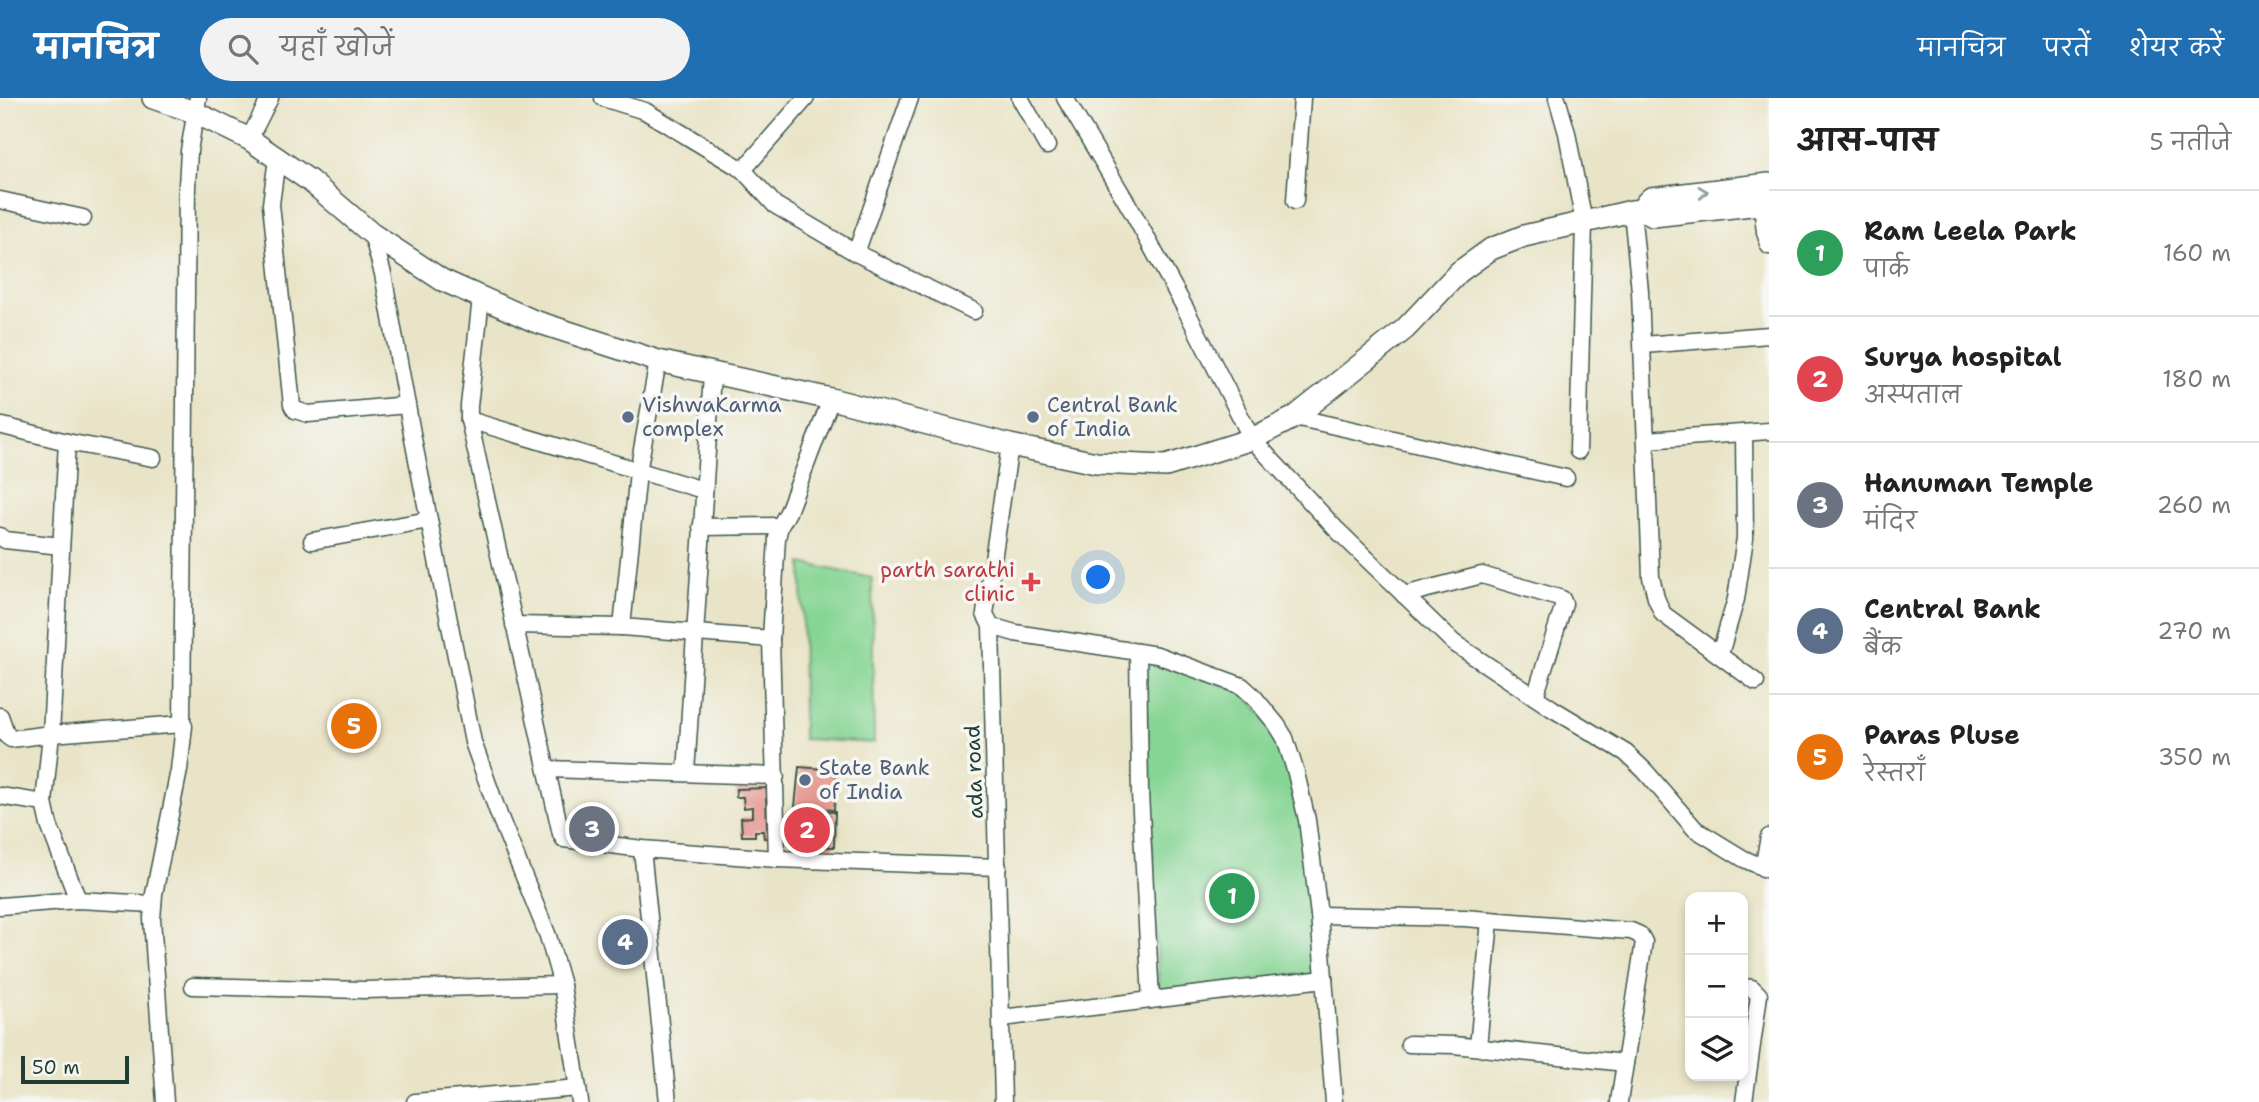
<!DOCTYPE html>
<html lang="hi">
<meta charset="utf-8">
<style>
:root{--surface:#fff;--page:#f2f2f2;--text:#222;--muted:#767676;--line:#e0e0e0;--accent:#1f6fb2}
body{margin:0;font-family:"Shantell Sans","Playpen Sans Deva",sans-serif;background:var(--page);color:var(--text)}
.controls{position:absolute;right:21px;bottom:21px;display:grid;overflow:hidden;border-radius:14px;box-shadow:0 4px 10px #0003}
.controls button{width:63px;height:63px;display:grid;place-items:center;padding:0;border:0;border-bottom:2px solid var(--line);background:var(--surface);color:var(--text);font:35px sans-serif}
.scale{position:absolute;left:21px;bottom:18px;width:108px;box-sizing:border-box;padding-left:7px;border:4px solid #1f3d34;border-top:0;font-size:19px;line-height:24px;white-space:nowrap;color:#1f3d34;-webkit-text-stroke:5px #f6f6f2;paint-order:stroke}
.you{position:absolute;left:1099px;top:480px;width:24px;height:24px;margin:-18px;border:5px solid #fff;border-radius:50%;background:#1a73e8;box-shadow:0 0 0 10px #1a73e833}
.badge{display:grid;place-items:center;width:46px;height:46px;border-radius:50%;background:var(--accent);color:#fff;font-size:23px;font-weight:700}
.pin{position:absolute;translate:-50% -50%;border:4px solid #fff;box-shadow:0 2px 7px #0006}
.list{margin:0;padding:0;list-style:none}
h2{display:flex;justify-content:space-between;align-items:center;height:91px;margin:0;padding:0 28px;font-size:30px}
h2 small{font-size:23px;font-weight:400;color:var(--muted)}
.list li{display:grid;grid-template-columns:46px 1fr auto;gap:21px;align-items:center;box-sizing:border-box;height:126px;padding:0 28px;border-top:2px solid var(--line)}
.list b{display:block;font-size:26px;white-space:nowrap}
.list p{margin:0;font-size:23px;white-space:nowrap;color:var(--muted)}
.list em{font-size:23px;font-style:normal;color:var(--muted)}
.icon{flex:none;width:38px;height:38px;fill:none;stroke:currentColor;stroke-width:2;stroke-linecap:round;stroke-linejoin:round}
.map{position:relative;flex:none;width:1769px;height:1004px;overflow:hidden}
header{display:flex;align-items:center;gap:42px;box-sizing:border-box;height:98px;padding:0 35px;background:var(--accent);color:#fff}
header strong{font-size:33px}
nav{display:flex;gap:38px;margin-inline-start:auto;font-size:24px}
.search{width:490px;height:63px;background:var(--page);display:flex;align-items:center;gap:18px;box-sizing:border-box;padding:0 24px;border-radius:38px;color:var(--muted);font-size:26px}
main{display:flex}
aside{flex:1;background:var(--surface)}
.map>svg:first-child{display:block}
</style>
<header>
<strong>मानचित्र</strong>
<div class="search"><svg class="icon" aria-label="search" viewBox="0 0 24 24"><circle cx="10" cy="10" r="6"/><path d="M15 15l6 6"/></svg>यहाँ खोजें</div>
<nav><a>मानचित्र</a><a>परतें</a><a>शेयर करें</a></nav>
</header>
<main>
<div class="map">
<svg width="1769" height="1004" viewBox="0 0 1769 1004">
<rect width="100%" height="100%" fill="#f6f6f2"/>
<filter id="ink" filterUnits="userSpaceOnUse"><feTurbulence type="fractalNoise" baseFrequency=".0143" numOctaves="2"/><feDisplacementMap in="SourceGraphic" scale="14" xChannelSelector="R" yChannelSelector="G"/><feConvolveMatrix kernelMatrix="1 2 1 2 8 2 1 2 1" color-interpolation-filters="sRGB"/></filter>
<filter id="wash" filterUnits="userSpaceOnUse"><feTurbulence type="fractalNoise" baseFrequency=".00686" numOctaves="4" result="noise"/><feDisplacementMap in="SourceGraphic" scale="28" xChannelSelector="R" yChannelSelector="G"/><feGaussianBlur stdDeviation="1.57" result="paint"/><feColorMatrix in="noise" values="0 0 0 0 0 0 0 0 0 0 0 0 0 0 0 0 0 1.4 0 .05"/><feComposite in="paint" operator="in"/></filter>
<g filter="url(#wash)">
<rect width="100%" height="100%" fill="#e9e4c7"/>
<g fill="#87d594" stroke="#538964" stroke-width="2">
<polygon points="802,465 872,480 874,645 803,641"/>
<polygon points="1143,562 1158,564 1242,594 1284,639 1304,720 1316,876 1159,893"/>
</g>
<g id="blocks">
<g fill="#e59890">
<polygon points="799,669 837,672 834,712 795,709"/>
<polygon points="774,690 774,701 766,701 767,730 774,729 774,740 764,740 763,733 755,733 755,738 742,738 741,720 752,719 752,709 744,710 743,699 736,699 736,691"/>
<polygon points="797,712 835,714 834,749 795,748"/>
</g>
</g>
</g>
<g filter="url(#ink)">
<use href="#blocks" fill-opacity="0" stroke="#3d564a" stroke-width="2"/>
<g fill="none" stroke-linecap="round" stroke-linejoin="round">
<defs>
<g id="minor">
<polyline points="603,0 645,13 743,72 775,107 856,155 974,213"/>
<polyline points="1020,0 1047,48"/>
<polyline points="1065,0 1133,115 1185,210 1252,341 1335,430 1454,545 1553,611 1626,655 1645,673 1695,731 1744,761 1769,772"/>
<polyline points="1557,0 1567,35 1584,125 1578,353"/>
<polyline points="249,41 270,0"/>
<polyline points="277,60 271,106 292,307 295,312 308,316 407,307"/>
<polyline points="743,72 806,0"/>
<polyline points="0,102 83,120"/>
<polyline points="1295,103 1302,0"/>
<polyline points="1762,106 1765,134 1769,148"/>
<polyline points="1632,113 1640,193 1651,479 1656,500 1663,516 1756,584"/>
<polyline points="372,136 383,176 414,346 473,644 499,717 548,838 562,887 580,1004"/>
<polyline points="856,155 910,0"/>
<polyline points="481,200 469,308 469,322 561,736 564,741 642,751 777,761 998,769"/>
<polyline points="1643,247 1769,237"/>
<polyline points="1295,319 1566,380"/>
<polyline points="469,322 703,392"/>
<polyline points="3,328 67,344"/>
<polyline points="1646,342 1769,333"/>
<polyline points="153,360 67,344 51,636 182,626 184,628 179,672 154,796 152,821 165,1004"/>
<polyline points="701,429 780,428"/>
<polyline points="0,438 5,442 61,448"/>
<polyline points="312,443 429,422"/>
<polyline points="1404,497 1482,477 1562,501 1564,506 1535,599"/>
<polyline points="514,527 622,529 771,541"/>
<polyline points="991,528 1015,535 1157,557 1242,588 1254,599 1277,627 1285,640 1296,675 1307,722 1319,817 1334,1004"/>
<polyline points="622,529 638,374 658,263"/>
<polyline points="1138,554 1140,695 1151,902"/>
<polyline points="1720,556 1736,501 1745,440 1744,335"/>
<polyline points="0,618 7,638 11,641 51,636 44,705 49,727 78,802"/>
<polyline points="182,626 187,88 189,53 198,0"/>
<polyline points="547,671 776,678"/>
<polyline points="686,675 712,276"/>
<polyline points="0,698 44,705"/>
<polyline points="642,751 668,1004"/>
<polyline points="777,761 771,541 777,440 780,428 788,414 831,301"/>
<polyline points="1763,770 1769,739"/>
<polyline points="0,808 78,802 153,806"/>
<polyline points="1319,817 1464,820 1631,833 1640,837 1644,844 1619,1004"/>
<polyline points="193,888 365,892 562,887"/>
<polyline points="1743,889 1752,890 1759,897 1744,1004"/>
<polyline points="1002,920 1324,881"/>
<polyline points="1409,946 1454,947 1625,965"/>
<polyline points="1478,949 1490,822"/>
<polyline points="415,1004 578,990"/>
<polyline points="1003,1004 991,528 985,516 1010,347"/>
</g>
<g id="major">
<polyline points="153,0 194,14 249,41 310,83 372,136 442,182 534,223 658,263 831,301 1010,347 1096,365 1166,368 1252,341 1295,319 1405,231 1459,174 1491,151 1524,138 1632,113 1642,112 1653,118 1769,105"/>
<polyline points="1642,112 1646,105 1651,100 1769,86"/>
</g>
</defs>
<use href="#minor" stroke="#3d564a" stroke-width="19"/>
<use href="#major" stroke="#3d564a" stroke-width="24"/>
<use href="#minor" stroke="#fff" stroke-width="16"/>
<use href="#major" stroke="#fff" stroke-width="21"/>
</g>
<defs><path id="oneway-chevron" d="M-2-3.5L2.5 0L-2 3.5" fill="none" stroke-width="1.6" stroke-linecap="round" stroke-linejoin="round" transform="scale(1.75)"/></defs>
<use stroke="#8f9e9a" href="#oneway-chevron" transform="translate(1703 94) rotate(-7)"/>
</g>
<g fill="#5c6f8a" stroke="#f6f6f2" stroke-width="2.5">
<circle cx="628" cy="319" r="7"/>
<circle cx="1033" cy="319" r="7"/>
<circle cx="805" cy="682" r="7"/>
</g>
<path fill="#e0444e" stroke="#f6f6f2" stroke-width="2.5" d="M1027.5 473.5h7v7h7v7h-7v7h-7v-7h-7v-7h7z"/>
<g text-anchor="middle" stroke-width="7" stroke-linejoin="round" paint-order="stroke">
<g font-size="21" fill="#4e5e75" stroke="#f6f6f2" text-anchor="start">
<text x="642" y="314">VishwaKarma<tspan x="642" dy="24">complex</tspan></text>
<text x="1047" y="314">Central Bank<tspan x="1047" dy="24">of India</tspan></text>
<text x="819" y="677">State Bank<tspan x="819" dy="24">of India</tspan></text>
</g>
<g font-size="21" fill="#be3a42" stroke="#f6f6f2" text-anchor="end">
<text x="1015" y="479">parth sarathi<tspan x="1015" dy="24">clinic</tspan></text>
</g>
<g font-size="21" fill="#1f3d34" stroke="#f6f6f2">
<text transform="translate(974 674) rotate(-92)" y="7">ada road</text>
</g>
</g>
</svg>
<div class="controls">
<button>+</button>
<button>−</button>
<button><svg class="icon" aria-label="layers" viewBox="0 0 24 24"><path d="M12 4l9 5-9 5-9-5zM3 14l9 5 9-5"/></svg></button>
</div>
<div class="scale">50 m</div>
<div class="you"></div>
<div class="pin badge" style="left:1232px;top:798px;background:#2e9e5b">1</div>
<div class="pin badge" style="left:807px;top:732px;background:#e0444e">2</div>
<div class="pin badge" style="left:592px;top:731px;background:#6b7280">3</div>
<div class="pin badge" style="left:625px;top:844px;background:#5c6f8a">4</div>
<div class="pin badge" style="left:354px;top:628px;background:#e8710a">5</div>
</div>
<aside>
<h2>आस-पास<small>5 नतीजे</small></h2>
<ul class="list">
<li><span class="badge" style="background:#2e9e5b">1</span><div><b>Ram Leela Park</b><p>पार्क</p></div><em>160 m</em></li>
<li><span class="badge" style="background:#e0444e">2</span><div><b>Surya hospital</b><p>अस्पताल</p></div><em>180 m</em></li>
<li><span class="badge" style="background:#6b7280">3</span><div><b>Hanuman Temple</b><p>मंदिर</p></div><em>260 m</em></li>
<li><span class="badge" style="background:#5c6f8a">4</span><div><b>Central Bank</b><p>बैंक</p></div><em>270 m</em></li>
<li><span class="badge" style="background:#e8710a">5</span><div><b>Paras Pluse</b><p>रेस्तराँ</p></div><em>350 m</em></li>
</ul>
</aside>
</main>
